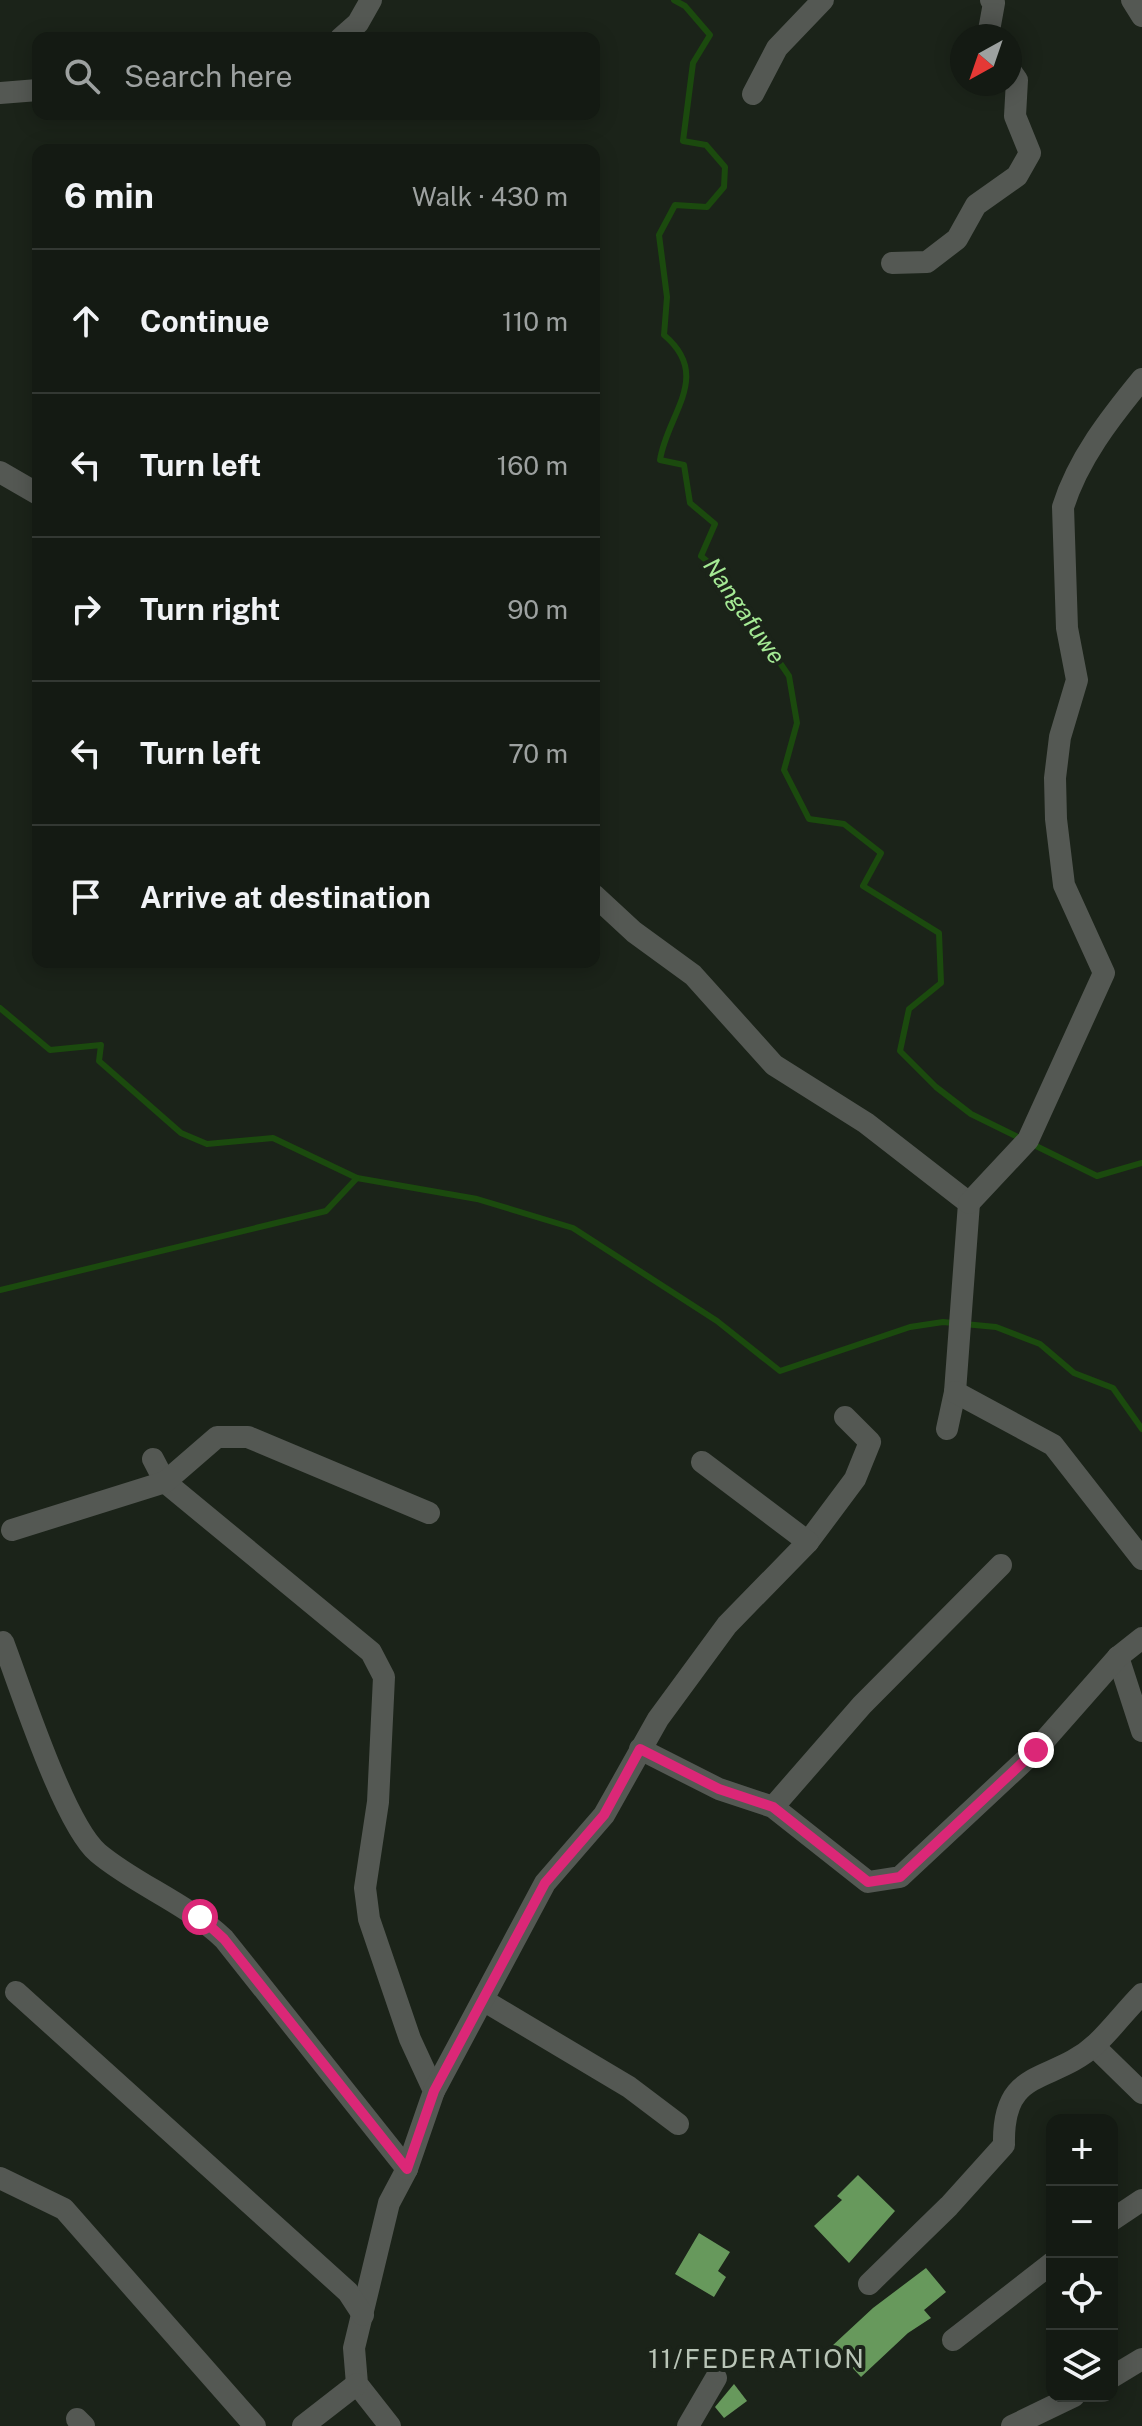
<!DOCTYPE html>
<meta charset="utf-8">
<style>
:root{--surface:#141a13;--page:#1d231c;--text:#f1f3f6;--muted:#9da1a0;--line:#333833}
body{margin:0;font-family:"Public Sans",sans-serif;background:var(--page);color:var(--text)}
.controls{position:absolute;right:24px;bottom:24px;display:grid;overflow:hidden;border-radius:16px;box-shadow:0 4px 20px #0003}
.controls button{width:72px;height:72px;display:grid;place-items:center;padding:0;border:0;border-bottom:2px solid var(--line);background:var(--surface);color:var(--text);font:40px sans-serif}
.compass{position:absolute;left:950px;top:24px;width:72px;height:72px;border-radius:50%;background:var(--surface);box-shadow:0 4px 20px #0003;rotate:220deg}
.stop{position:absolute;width:24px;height:24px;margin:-18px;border:6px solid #db2777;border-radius:50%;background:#fff}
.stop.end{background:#db2777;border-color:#fff;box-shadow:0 2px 8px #0008}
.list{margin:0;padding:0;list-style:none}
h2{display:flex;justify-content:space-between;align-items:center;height:104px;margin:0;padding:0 32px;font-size:34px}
h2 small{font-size:26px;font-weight:400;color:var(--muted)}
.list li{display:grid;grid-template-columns:52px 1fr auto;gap:24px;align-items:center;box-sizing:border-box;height:144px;padding:0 32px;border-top:2px solid var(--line)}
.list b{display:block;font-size:30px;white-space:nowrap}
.list em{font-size:26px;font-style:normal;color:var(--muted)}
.icon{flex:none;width:44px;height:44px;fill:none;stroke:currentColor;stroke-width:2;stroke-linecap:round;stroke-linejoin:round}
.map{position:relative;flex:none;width:1142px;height:2426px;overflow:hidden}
.search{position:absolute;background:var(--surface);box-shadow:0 4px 20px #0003;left:32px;top:32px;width:568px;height:88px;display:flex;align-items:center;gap:20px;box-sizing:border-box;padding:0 28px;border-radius:16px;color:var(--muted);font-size:30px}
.panel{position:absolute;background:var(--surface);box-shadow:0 4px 20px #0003;left:32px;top:144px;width:568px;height:824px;border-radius:16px}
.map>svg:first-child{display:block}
</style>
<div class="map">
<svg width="1142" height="2426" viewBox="0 0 1142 2426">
<rect width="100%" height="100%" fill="#1b2319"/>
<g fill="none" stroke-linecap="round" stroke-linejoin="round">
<g stroke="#1b4a0e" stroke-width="6">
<path d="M674,0L685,6L710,35L693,63L683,141L706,145L725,167L724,187L707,207L675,205L659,235L667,297L664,335C713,376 667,414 660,460L684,465L690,503L715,524L701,556L715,568L789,676L797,723L784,770L809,819L844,824L881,853L863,886L939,933L941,983L909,1009L900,1051L936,1087L971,1114L1097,1176L1142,1163"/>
<polyline points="0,1008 50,1050 101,1045 99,1061 181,1133 207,1144 273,1138 357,1178 477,1199 573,1228 717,1321 780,1371 910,1327 943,1322 996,1327 1040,1344 1074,1373 1113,1388 1142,1429"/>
<polyline points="0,1290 326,1211 357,1178"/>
</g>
</g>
<g fill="#67995c">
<polygon points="858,2175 895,2211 849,2263 814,2226 842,2200 837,2196"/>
<polygon points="699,2233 730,2252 718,2271 726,2277 714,2297 675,2274"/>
<polygon points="926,2268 946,2292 924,2310 931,2318 908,2333 861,2377 832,2346 873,2308"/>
<polygon points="734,2384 747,2401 724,2418 715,2407"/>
</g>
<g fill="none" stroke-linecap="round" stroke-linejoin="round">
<g stroke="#545853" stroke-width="22">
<polyline points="1132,0 1142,16"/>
<polyline points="988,36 994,3 991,0"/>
<polyline points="341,38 358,23 371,0"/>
<polyline points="0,93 38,90"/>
<polyline points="753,94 777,48 823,0"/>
<polyline points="892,263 927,262 957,239 976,205 1017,176 1030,153 1015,116 1017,80 1010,70"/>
<polyline points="0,472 38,494"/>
<polyline points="594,895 634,932 693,975 774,1065 866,1123 969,1203 955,1392 947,1429"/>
<path d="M969,1203L1028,1140L1104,973L1064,885L1056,819L1055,778L1060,737L1077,680L1067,628L1063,507C1078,459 1110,418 1142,379"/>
<polyline points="955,1392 1053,1445 1142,1559"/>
<polyline points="153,1459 165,1482 371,1652 384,1677 378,1802 365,1888 369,1919 410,2039 434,2091 407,2169 389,2203 354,2348 357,2384 390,2426"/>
<polyline points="12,1530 165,1482 217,1437 248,1437 429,1513"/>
<polyline points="808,1542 855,1479 870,1442 845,1417"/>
<path d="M3,1642C21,1689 64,1824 98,1853C136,1885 185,1902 224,1939L407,2169"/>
<polyline points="1118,1657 1142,1731"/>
<polyline points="640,1749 719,1789 773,1807 868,1882 900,1877 1036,1750 1118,1657 1142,1638"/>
<polyline points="773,1807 862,1705 1001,1565"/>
<polyline points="16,1992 348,2292 363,2315"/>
<polyline points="483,2000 629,2087 678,2124"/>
<polyline points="1094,2046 1142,2093"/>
<polyline points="434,2091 545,1883 604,1815 658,1719 727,1625 808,1542 702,1462"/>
<polyline points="0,2178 64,2209 255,2426"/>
<polyline points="1112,2220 1142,2200"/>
<path d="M869,2284L949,2206L1004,2145C1002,2065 1052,2085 1096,2044C1112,2029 1126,2010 1142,1994"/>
<polyline points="953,2340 1052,2263"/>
<polyline points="1112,2377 1142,2359"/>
<polyline points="77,2419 84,2426"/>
<polyline points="303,2426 357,2384"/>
<polyline points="688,2426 716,2378"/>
<polyline points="1012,2426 1074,2396"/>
</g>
</g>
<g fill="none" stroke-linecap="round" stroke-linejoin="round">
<polyline stroke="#db2777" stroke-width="10" points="200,1917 224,1939 407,2169 434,2091 545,1883 604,1815 640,1749 719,1789 773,1807 868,1882 900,1877 1036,1750"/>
</g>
<g text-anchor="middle" stroke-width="8" stroke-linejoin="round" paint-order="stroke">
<g font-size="24" font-style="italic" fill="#a5ea95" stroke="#1b2319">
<text transform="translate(744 611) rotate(55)" y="8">Nangafuwe</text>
</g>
<g font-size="26" letter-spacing="2" fill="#b9c5b7" stroke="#1b2319">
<text x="757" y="2368">11/FEDERATION</text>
</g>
</g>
</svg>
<div class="controls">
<button>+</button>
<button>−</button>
<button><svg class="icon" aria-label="locate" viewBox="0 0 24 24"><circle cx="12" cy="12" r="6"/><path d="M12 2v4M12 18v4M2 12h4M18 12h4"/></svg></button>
<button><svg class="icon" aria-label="layers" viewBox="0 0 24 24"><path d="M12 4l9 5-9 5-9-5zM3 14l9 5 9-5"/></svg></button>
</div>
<svg class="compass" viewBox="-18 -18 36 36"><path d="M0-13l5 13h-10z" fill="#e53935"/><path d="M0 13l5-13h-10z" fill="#9da1a0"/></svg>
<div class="stop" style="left:200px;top:1917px"></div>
<div class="stop end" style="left:1036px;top:1750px"></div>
<div class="search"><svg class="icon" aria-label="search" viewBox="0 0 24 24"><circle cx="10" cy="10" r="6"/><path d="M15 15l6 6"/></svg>Search here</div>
<section class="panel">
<h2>6 min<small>Walk · 430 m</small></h2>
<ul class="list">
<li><svg class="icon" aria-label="ahead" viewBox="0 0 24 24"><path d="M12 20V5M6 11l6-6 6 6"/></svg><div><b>Continue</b></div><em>110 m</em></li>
<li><svg class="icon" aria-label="left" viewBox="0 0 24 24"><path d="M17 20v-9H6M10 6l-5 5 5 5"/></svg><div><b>Turn left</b></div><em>160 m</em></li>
<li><svg class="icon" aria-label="right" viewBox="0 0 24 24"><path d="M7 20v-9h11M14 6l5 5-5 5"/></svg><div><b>Turn right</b></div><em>90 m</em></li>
<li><svg class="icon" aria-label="left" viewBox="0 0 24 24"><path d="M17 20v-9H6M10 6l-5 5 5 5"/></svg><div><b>Turn left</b></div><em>70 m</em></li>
<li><svg class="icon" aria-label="arrive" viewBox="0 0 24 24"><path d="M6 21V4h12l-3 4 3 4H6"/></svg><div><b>Arrive at destination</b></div></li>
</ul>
</section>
</div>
